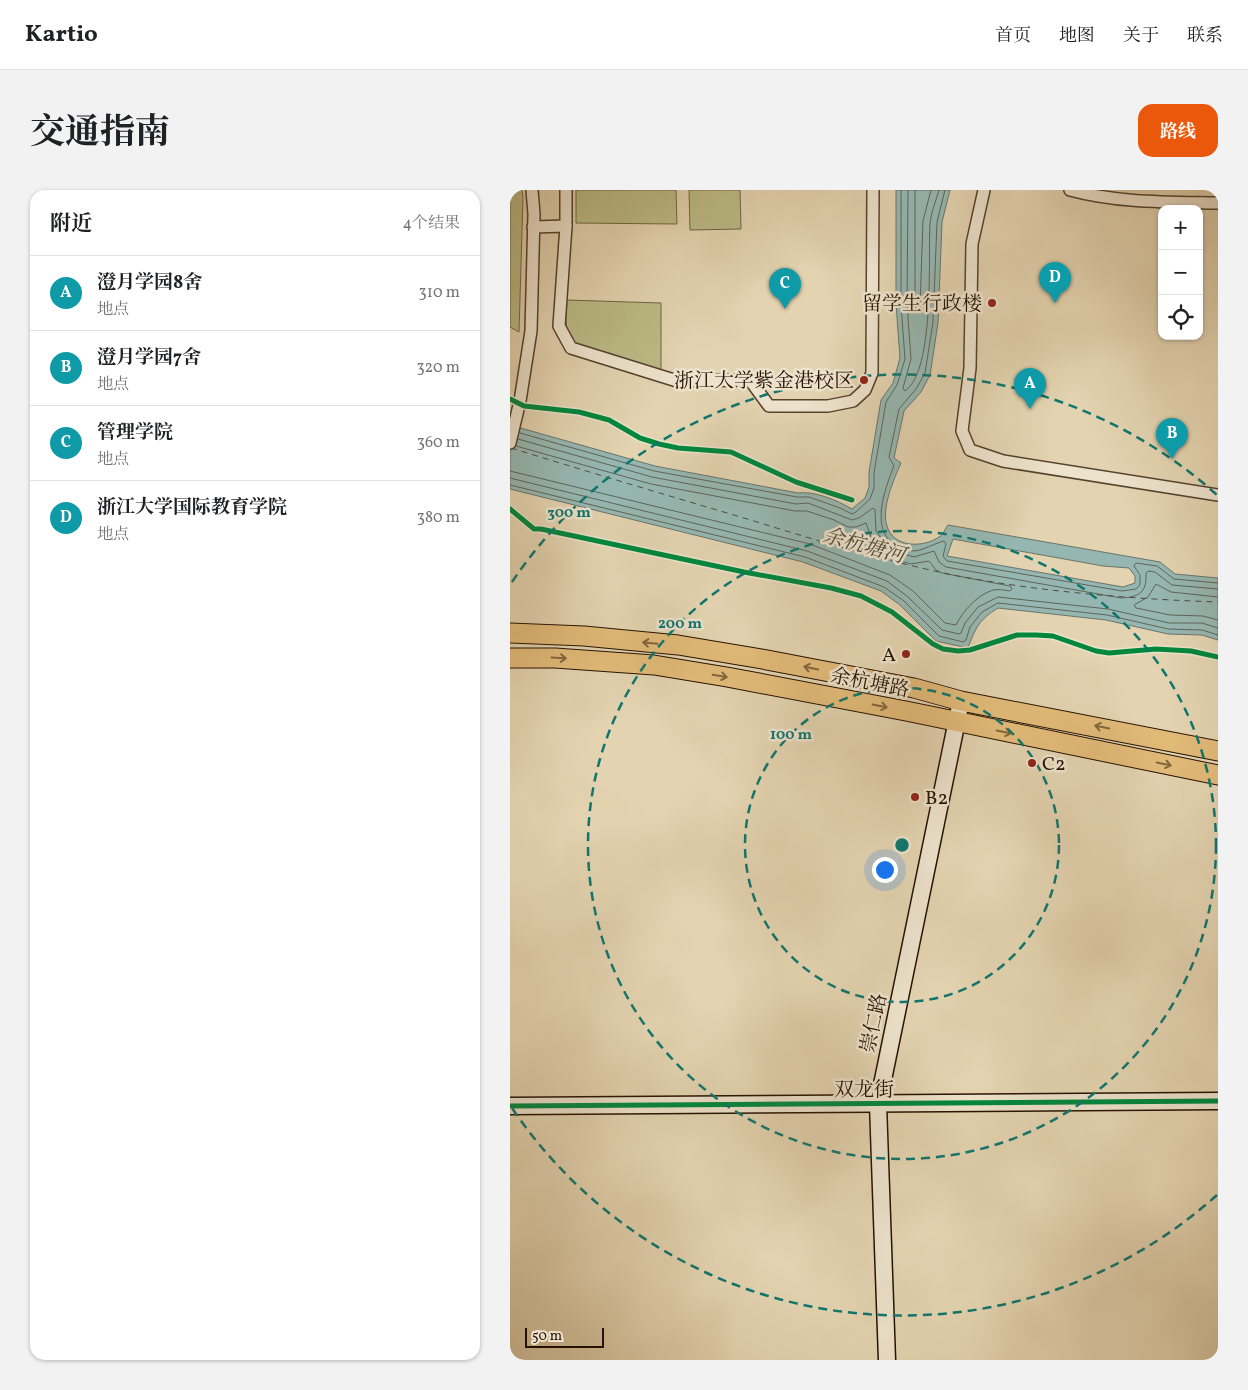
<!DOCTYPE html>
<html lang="zh">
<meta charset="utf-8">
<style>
:root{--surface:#fff;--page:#f2f2f2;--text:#202124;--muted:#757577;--line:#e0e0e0;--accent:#ea580c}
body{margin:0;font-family:Vollkorn,"Noto Serif SC",serif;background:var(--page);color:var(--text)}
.controls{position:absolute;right:15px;top:15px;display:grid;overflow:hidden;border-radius:10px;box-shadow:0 1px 4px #0004}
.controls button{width:45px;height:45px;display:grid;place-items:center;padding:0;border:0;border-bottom:1px solid var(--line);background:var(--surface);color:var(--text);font:25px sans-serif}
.scale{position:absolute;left:15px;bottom:12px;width:79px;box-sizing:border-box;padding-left:5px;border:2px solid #251201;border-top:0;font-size:14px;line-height:18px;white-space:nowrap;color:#251201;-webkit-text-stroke:4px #ede2cc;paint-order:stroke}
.you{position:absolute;left:374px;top:679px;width:18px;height:18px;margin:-12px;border:4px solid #fff;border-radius:50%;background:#1a73e8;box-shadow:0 0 0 8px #1a73e833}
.badge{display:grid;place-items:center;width:32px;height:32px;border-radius:50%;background:var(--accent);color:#fff;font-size:16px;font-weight:700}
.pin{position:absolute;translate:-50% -41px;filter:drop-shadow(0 1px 2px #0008)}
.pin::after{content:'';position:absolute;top:26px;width:18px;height:15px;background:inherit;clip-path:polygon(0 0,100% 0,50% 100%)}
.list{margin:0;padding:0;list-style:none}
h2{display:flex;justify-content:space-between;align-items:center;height:65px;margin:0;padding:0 20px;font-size:21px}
h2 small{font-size:16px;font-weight:400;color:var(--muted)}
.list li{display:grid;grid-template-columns:32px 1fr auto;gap:15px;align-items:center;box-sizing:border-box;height:75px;padding:0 20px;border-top:1px solid var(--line)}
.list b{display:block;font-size:19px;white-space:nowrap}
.list p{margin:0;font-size:16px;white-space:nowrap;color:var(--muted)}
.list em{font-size:16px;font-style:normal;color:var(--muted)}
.icon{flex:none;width:28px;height:28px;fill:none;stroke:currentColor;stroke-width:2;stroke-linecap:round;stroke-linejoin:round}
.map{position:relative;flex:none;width:708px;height:1170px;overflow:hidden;border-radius:15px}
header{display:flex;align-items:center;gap:30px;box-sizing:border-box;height:70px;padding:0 25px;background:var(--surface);border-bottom:1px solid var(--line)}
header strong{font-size:24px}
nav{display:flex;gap:28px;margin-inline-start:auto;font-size:18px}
.intro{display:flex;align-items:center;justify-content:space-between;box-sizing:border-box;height:120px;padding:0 30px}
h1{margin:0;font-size:35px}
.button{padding:12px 22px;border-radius:15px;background:var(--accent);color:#fff;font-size:18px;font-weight:700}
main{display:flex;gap:30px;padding:0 30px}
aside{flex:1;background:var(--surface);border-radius:15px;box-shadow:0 1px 4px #0004}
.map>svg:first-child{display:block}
</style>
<header>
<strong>Kartio</strong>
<nav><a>首页</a><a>地图</a><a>关于</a><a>联系</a></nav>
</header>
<div class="intro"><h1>交通指南</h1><a class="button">路线</a></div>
<main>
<aside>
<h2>附近<small>4个结果</small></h2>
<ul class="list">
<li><span class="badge" style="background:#0f9aa8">A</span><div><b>澄月学园8舍</b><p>地点</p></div><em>310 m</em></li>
<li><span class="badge" style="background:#0f9aa8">B</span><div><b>澄月学园7舍</b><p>地点</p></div><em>320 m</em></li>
<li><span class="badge" style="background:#0f9aa8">C</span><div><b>管理学院</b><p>地点</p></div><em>360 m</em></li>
<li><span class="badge" style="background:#0f9aa8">D</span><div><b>浙江大学国际教育学院</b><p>地点</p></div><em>380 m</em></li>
</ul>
</aside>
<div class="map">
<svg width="708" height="1170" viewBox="0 0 708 1170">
<rect width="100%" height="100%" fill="#e3d3b0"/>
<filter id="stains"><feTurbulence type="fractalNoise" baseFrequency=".004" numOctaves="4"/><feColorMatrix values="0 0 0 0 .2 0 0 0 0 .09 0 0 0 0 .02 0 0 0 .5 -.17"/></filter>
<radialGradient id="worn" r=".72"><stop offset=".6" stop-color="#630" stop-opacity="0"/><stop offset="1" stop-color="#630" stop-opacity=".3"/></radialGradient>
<g fill="#bbba86" stroke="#706644">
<polygon points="0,0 12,0 13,7 9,142 0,137"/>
<polygon points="66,0 166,0 167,34 66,33"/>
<polygon points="179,0 230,0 231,39 180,40"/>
<path d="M56,110L151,113V180L67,155C53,140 56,129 56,110Z"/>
</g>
<path fill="#96b7b1" stroke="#69756b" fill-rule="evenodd" d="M386,0H440L432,32L428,133L420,185L411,202L394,221L384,268L391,273C384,289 371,318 377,336C383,358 413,358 429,347C433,345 435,339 438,335L650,372L665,384L708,388V450L692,445L658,444L596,430L488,418C470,429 465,438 458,458L426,451L390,415L371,401L293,372L0,299V235L145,276L288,303C306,301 326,310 342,319L355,308L359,297V282L371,210L383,193L390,168L386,114ZM443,349L593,376L619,378L625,386V393L613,397L437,366Z"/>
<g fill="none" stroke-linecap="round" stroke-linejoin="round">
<g stroke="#5e6459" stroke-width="1">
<path d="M398,0L397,114L401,169L393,198L395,201C425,180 418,69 420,34C421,22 426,11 429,0"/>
<polyline points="405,0 405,118 407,120 410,117 413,31 421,0"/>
<path d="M435,0L427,32L423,132L415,183L406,199L389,219L379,267L384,276C374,301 357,347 393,358C397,359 401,361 405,361C414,360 425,353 434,351L436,354L433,366L437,371L612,401L626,399L630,395V385L624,376L626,373L647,376L664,389L708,393"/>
<polyline points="10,243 144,281 287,307 299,307 330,318 342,324 346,322 360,309 364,298 364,283 376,212 387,195 395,169 391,114 391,0"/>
<path d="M8,249L142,287L286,314L298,313L342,330L349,328L363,318L365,320L366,341L380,360L404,367L424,361L429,372L436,377L611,408C630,407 637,402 636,383L638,381L645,382L662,395L708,399"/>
<path d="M0,281L300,354L380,385L403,401L435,433L446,435C453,421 467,405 483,400C489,399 494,400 500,401L502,399L500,396L432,383L426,380L419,371L401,374L377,367L361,347L356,333L346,337H338L324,330L297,321H285L141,294L6,256"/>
<polyline points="0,288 297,361 377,391 398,407 432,440 449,444 451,443 455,433 468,417 488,407 598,419 659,433 692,433 708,438"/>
<polyline points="0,295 295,367 374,397 394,411 429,446 453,452 456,450 460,437 472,422 488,413 597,425 658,439 692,440 708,445"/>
<polyline points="708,407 661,402 646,394 638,407 624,415 626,418 660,425 693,426 708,430"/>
</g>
<path stroke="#4d4c3f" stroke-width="1" stroke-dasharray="6 5" stroke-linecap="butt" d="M1,258C82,283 163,307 244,331C311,352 379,372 448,386C534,402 621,409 708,412"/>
<defs>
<g id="street">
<polyline points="56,0 56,36 49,136 61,158 167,191 240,190 259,216 318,216 343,211 355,200 362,183 363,0"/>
<polyline points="474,0 462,54 460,178 452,241 460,260 493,271 708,305"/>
<path d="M560,0C608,13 658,12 708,13"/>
<polyline points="23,37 56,36"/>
<polyline points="0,253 10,211 21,141 24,24 22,0"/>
</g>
<g id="secondary">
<polyline points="0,916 708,911"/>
<polyline points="377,1170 368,914 451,511"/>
</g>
<g id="primary">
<polyline points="0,443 74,446 168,455 252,469 404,498 451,511 708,561"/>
<polyline points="0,468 45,468 144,475 217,487 396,521 708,585"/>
</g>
</defs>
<use href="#street" stroke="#54422d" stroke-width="14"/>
<use href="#secondary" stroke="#251201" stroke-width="19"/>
<use href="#primary" stroke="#251201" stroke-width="21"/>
<use href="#street" stroke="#ede2cc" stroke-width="11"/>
<use href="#secondary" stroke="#ede2cc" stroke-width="16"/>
<use href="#primary" stroke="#e2ba78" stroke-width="19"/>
<defs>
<g id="cycleway">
<polyline points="0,209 14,216 69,222 99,230 130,248 149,254 168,258 221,262 286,292 342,310"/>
<polyline points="0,319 24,339 31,339 234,382 321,398 351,406 382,422 423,454 433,459 448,461 460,460 507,445 526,445 543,446 586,461 599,463 646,459 681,461 708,467"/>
<polyline points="0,916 708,911"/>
</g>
</defs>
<use href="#cycleway" stroke="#ede2cc" stroke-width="8"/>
<use href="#cycleway" stroke="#00873e" stroke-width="5"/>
</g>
<defs><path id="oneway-shaft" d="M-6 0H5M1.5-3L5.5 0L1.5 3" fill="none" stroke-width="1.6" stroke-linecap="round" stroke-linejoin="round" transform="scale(1.25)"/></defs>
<g stroke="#84663c">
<use href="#oneway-shaft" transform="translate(140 453) rotate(-175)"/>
<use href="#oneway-shaft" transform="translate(49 468) rotate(3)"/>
<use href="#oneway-shaft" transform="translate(301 478) rotate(-169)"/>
<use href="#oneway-shaft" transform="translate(210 486) rotate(9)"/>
<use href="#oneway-shaft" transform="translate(370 516) rotate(11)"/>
<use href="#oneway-shaft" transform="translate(592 537) rotate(-169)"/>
<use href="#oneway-shaft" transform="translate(494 542) rotate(11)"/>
<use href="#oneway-shaft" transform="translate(654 574) rotate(12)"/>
</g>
<g fill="none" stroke="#0f766e" stroke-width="2.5" stroke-dasharray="9 6">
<circle cx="392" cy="655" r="157"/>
<circle cx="392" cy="655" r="314"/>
<path d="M707 1005A471 471 0 0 1 2 918M2 392A471 471 0 0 1 707 305"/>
</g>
<g fill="#8f2418" stroke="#ede2cc" stroke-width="2">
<circle cx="482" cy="113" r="5"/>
<circle cx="354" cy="190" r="5"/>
<circle cx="396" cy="464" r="5"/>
<circle cx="522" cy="573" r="5"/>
<circle cx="405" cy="607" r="5"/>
</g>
<g text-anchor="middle" stroke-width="5" stroke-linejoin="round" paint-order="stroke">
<g font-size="20" fill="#251201" stroke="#ede2cc" text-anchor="end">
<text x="472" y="120">留学生行政楼</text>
<text x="344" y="197">浙江大学紫金港校区</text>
<text x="386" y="471">A</text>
<text x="532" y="580" text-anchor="start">C2</text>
<text x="415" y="614" text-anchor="start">B2</text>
</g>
<g font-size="20" fill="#251201" stroke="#ede2cc">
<text transform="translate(360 492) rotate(11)" y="7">余杭塘路</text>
<text transform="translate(363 833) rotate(-78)" y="7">崇仁路</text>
<text x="354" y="906">双龙街</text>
</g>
<g font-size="21" font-style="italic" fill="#4d4c3f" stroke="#ede2cc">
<text transform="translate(354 355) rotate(15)" y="7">余杭塘河</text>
</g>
</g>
<circle cx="392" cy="655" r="8" fill="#0f766e" stroke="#ede2cc" stroke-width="2.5"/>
<g font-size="15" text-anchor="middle" font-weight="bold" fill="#0f766e" stroke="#ede2cc" stroke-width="5" stroke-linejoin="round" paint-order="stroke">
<text x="59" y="327">300 m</text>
<text x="170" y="438">200 m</text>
<text x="281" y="549">100 m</text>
</g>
<rect width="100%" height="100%" filter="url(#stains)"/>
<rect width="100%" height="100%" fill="url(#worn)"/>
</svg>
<div class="controls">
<button>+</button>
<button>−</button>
<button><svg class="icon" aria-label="locate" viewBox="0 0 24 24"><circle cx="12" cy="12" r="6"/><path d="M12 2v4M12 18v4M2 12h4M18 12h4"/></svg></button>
</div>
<div class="scale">50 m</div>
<div class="you"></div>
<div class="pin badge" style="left:520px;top:219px;background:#0f9aa8">A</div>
<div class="pin badge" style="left:662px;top:269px;background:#0f9aa8">B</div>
<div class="pin badge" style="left:275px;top:119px;background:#0f9aa8">C</div>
<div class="pin badge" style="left:545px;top:113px;background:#0f9aa8">D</div>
</div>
</main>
